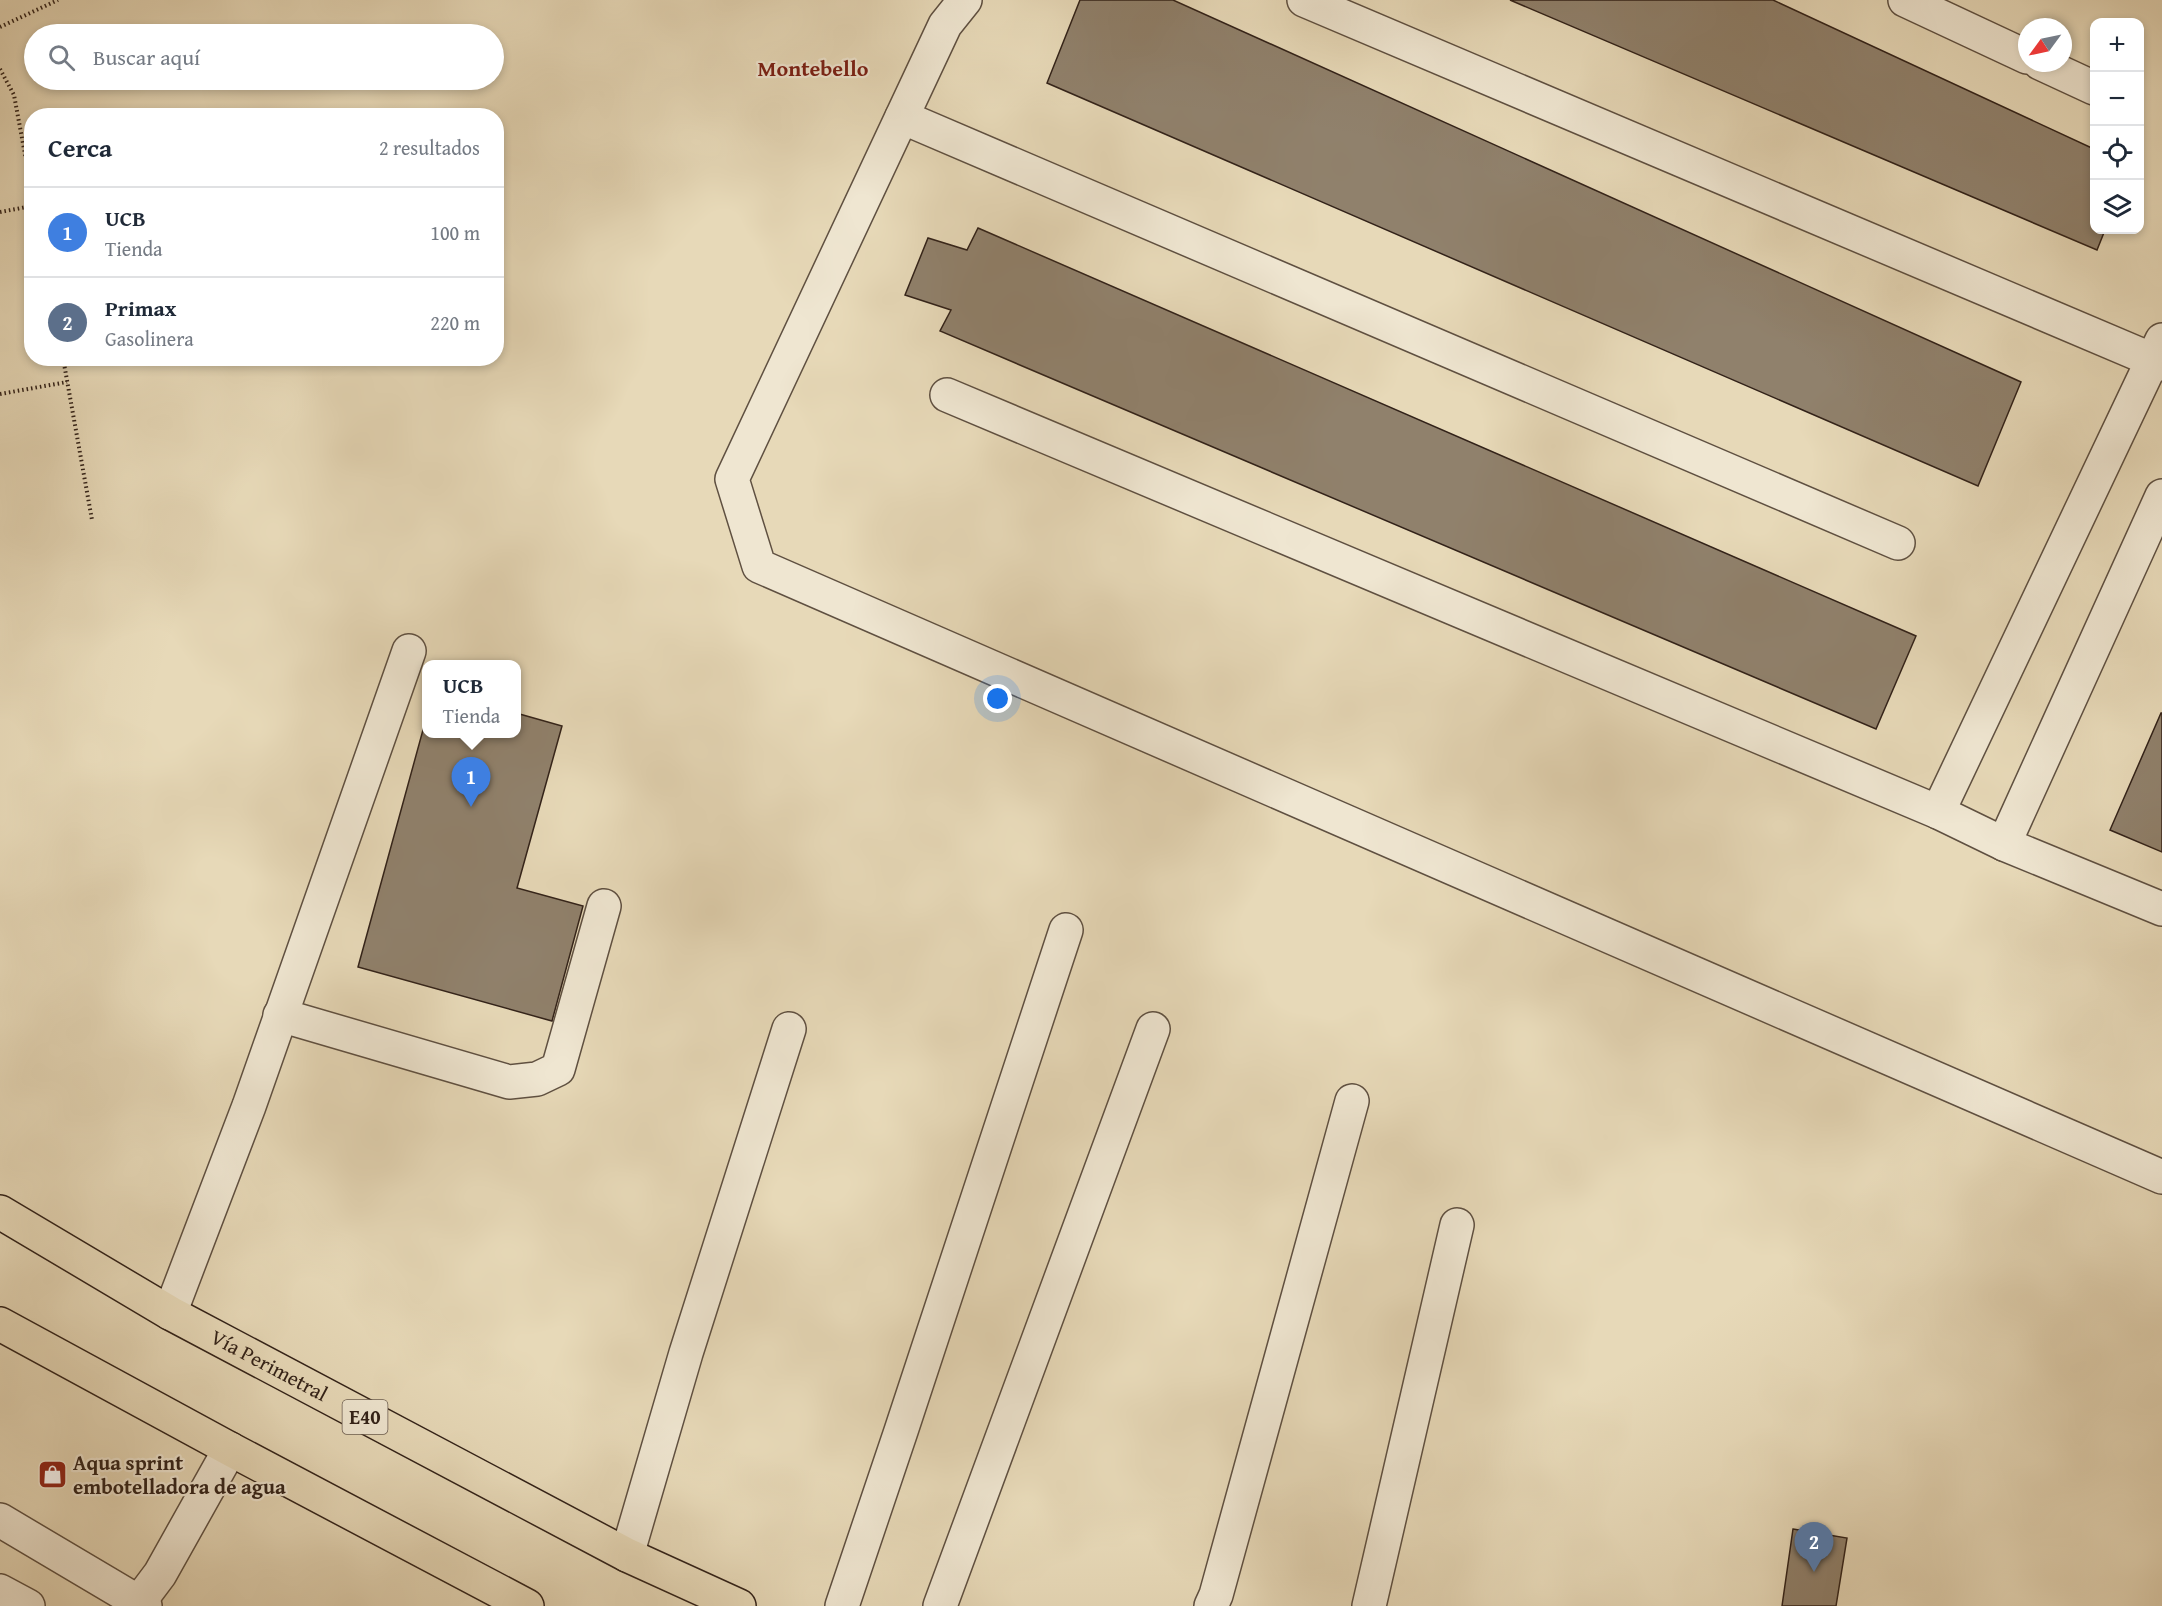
<!DOCTYPE html>
<html lang="es">
<meta charset="utf-8">
<style>
:root{--surface:#fff;--page:#f2f2f3;--text:#1f2937;--muted:#747a83;--line:#e0e1e3;--accent:#d93025}
body{margin:0;font-family:"Gentium Book Plus",serif;background:var(--page);color:var(--text)}
.controls{position:absolute;right:18px;top:18px;display:grid;overflow:hidden;border-radius:12px;box-shadow:0 3px 9px #0003}
.controls button{width:54px;height:54px;display:grid;place-items:center;padding:0;border:0;border-bottom:2px solid var(--line);background:var(--surface);color:var(--text);font:30px sans-serif}
.compass{position:absolute;left:2018px;top:18px;width:54px;height:54px;border-radius:50%;background:var(--surface);box-shadow:0 3px 9px #0003;rotate:237deg}
.you{position:absolute;left:998px;top:699px;width:21px;height:21px;margin:-15px;border:4px solid #fff;border-radius:50%;background:#1a73e8;box-shadow:0 0 0 9px #1a73e833}
.badge{display:grid;place-items:center;width:39px;height:39px;border-radius:50%;background:var(--accent);color:#fff;font-size:20px;font-weight:700}
.pin{position:absolute;translate:-50% -50px;filter:drop-shadow(0 2px 3px #0008)}
.pin::after{content:'';position:absolute;top:32px;width:21px;height:18px;background:inherit;clip-path:polygon(0 0,100% 0,50% 100%)}
.popup{position:absolute;left:422px;top:660px;width:99px;height:78px;box-sizing:border-box;display:grid;place-content:center;border-radius:12px;background:var(--surface);filter:drop-shadow(0 2px 4px #0005);font-size:20px;white-space:nowrap;color:var(--muted)}
.popup b{font-size:22px;color:var(--text)}
.popup::after{content:'';position:absolute;left:50%;top:100%;margin-left:-12px;border:12px solid transparent;border-top-color:var(--surface)}
.list{margin:0;padding:0;list-style:none}
h2{display:flex;justify-content:space-between;align-items:center;height:78px;margin:0;padding:0 24px;font-size:26px}
h2 small{font-size:20px;font-weight:400;color:var(--muted)}
.list li{display:grid;grid-template-columns:39px 1fr auto;gap:18px;align-items:center;box-sizing:border-box;height:90px;padding:0 24px;border-top:2px solid var(--line)}
.list b{display:block;font-size:22px;white-space:nowrap}
.list p{margin:0;font-size:20px;white-space:nowrap;color:var(--muted)}
.list em{font-size:20px;font-style:normal;color:var(--muted)}
.icon{flex:none;width:33px;height:33px;fill:none;stroke:currentColor;stroke-width:2;stroke-linecap:round;stroke-linejoin:round}
.map{position:relative;flex:none;width:2162px;height:1606px;overflow:hidden}
.search{position:absolute;background:var(--surface);box-shadow:0 3px 9px #0003;left:24px;top:24px;width:480px;height:66px;display:flex;align-items:center;gap:15px;box-sizing:border-box;padding:0 21px;border-radius:33px;color:var(--muted);font-size:22px}
.panel{position:absolute;background:var(--surface);box-shadow:0 3px 9px #0003;left:24px;top:108px;width:480px;height:258px;border-radius:24px}
.map>svg:first-child{display:block}
</style>
<div class="map">
<svg width="2162" height="1606" viewBox="0 0 2162 1606">
<rect width="100%" height="100%" fill="#e7d9b8"/>
<filter id="stains"><feTurbulence type="fractalNoise" baseFrequency=".00333" numOctaves="4"/><feColorMatrix values="0 0 0 0 .2 0 0 0 0 .09 0 0 0 0 .02 0 0 0 .5 -.17"/></filter>
<radialGradient id="worn" r=".72"><stop offset=".6" stop-color="#630" stop-opacity="0"/><stop offset="1" stop-color="#630" stop-opacity=".3"/></radialGradient>
<g fill="#90816c" stroke="#322219" stroke-width="1.5">
<polygon points="1080,0 1173,0 2021,382 1978,486 1047,83"/>
<polygon points="1510,0 1773,0 2094,149 2094,230 2105,230 2097,250"/>
<polygon points="978,228 1916,636 1876,729 940,331 951,310 905,295 928,238 967,250"/>
<polygon points="516,713 562,726 517,888 583,906 552,1021 358,967 426,719 426,734 516,734"/>
<polygon points="2161,713 2162,713 2162,852 2110,830"/>
<polygon points="1793,1529 1847,1538 1836,1606 1782,1606"/>
</g>
<g fill="none" stroke-linecap="round" stroke-linejoin="round">
<defs>
<g id="minor">
<polyline points="965,0 945,25 732,479 759,566 2162,1177"/>
<polyline points="1304,0 2162,364"/>
<polyline points="1905,0 2027,57"/>
<polyline points="2040,63 2094,88"/>
<polyline points="902,117 1898,543"/>
<polyline points="947,395 1938,812 2004,844 2162,909"/>
<polyline points="1938,812 2162,340"/>
<polyline points="2004,844 2162,496"/>
<polyline points="280,1015 509,1082 537,1079 558,1069 604,906"/>
<polyline points="170,1313 249,1106 409,651"/>
<polyline points="0,1520 145,1606"/>
<polyline points="627,1555 686,1353 789,1029"/>
<polyline points="0,1591 28,1606"/>
<polyline points="136,1606 160,1574 230,1449"/>
<polyline points="842,1606 901,1431 1066,930"/>
<polyline points="940,1606 1153,1029"/>
<polyline points="1211,1606 1216,1595 1352,1101"/>
<polyline points="1369,1606 1457,1225"/>
</g>
<g id="highway">
<path id="s1" d="M0,1212L170,1313L627,1555L739,1606"/>
<polyline points="0,1324 230,1449 527,1606"/>
</g>
</defs>
<use href="#minor" stroke="#5f5041" stroke-width="36"/>
<use href="#highway" stroke="#322219" stroke-width="36"/>
<g stroke="#322219" stroke-width="4" stroke-dasharray="1.5 3" stroke-linecap="butt">
<polyline points="0,27 58,0"/>
<polyline points="0,69 14,95 32,192"/>
<polyline points="0,212 32,206"/>
<polyline points="63,358 92,520"/>
<polyline points="0,394 67,382"/>
</g>
<use href="#minor" stroke="#efe6d1" stroke-width="33"/>
<use href="#highway" stroke="#e7d9b8" stroke-width="33"/>
</g>
<defs>
<symbol id="shop-square" viewBox="-11 -11 22 22"><rect x="-9" y="-9" width="18" height="18" rx="4" fill="#8f2418" stroke="#efe6d1"/><path d="M-5-2.5h2.3a2.7 3.5 0 0 1 5.4 0H5L5.5 6h-11ZM-1.5-2.5h3a1.5 2.3 0 0 0-3 0Z" fill="#fff"/></symbol>
</defs>
<g fill-rule="evenodd">
<use href="#shop-square" x="36" y="1458" width="33" height="33"/>
</g>
<g text-anchor="middle" stroke-width="4.5" stroke-linejoin="round" paint-order="stroke">
<rect fill="#efe6d1" stroke="#6b5d50" stroke-width="1.5" x="342.5" y="1400" width="45" height="34" rx="4.5"/>
<g font-size="20" font-weight="bold" fill="#322219">
<text x="365" y="1424">E40</text>
</g>
<g font-size="21" fill="#322219" stroke="#efe6d1">
<text dy="7" stroke="none"><textPath href="#s1" startOffset="310">Vía Perimetral</textPath></text>
</g>
<g font-size="21" font-weight="bold" fill="#322219" stroke="#efe6d1" text-anchor="start">
<text x="73" y="1470">Aqua sprint<tspan x="73" dy="24">embotelladora de agua</tspan></text>
</g>
<g font-size="22" font-weight="bold" fill="#7a1f14" stroke="#efe6d1">
<text x="813" y="76">Montebello</text>
</g>
</g>
<rect width="100%" height="100%" filter="url(#stains)"/>
<rect width="100%" height="100%" fill="url(#worn)"/>
</svg>
<div class="controls">
<button>+</button>
<button>−</button>
<button><svg class="icon" aria-label="locate" viewBox="0 0 24 24"><circle cx="12" cy="12" r="6"/><path d="M12 2v4M12 18v4M2 12h4M18 12h4"/></svg></button>
<button><svg class="icon" aria-label="layers" viewBox="0 0 24 24"><path d="M12 4l9 5-9 5-9-5zM3 14l9 5 9-5"/></svg></button>
</div>
<svg class="compass" viewBox="-18 -18 36 36"><path d="M0-13l5 13h-10z" fill="#e53935"/><path d="M0 13l5-13h-10z" fill="#747a83"/></svg>
<div class="you"></div>
<div class="pin badge" style="left:471px;top:807px;background:#3f7fe0">1</div>
<div class="popup"><b>UCB</b>Tienda</div>
<div class="pin badge" style="left:1814px;top:1572px;background:#5c6f8a">2</div>
<div class="search"><svg class="icon" aria-label="search" viewBox="0 0 24 24"><circle cx="10" cy="10" r="6"/><path d="M15 15l6 6"/></svg>Buscar aquí</div>
<section class="panel">
<h2>Cerca<small>2 resultados</small></h2>
<ul class="list">
<li><span class="badge" style="background:#3f7fe0">1</span><div><b>UCB</b><p>Tienda</p></div><em>100 m</em></li>
<li><span class="badge" style="background:#5c6f8a">2</span><div><b>Primax</b><p>Gasolinera</p></div><em>220 m</em></li>
</ul>
</section>
</div>
